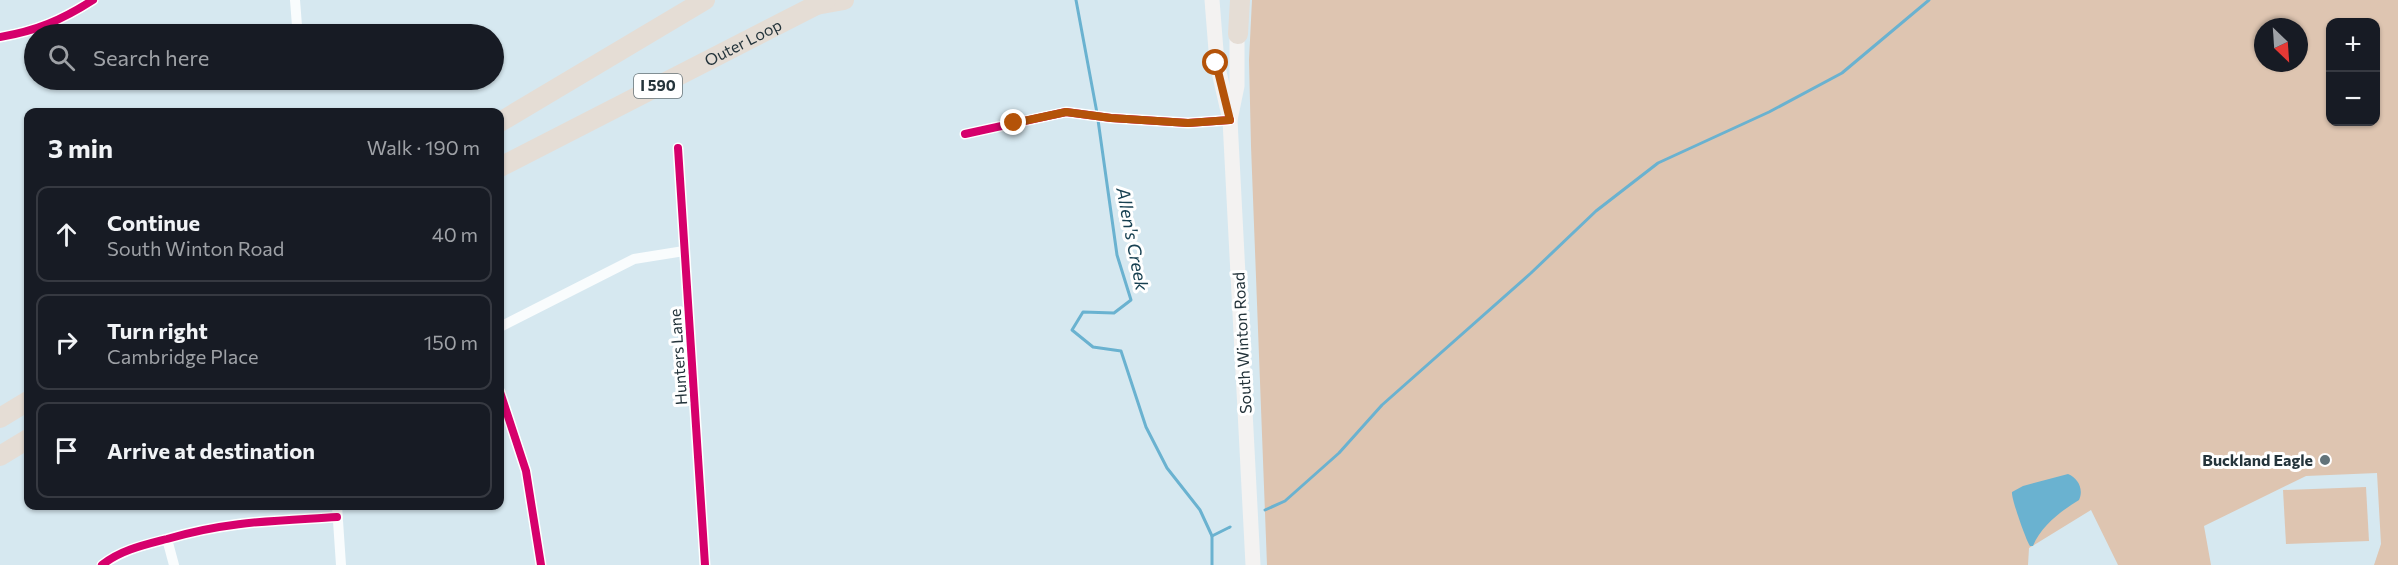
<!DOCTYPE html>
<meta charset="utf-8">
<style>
:root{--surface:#171b24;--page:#242831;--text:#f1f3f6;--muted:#9ea1a6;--line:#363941}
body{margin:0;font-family:Commissioner,sans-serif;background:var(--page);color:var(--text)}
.controls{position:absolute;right:18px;top:18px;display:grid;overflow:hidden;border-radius:12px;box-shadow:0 2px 4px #0004}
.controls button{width:54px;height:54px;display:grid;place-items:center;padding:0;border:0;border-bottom:2px solid var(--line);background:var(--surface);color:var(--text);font:30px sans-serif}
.compass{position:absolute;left:2254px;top:18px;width:54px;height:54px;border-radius:50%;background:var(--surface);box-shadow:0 2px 4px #0004;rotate:155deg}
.stop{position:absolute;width:18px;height:18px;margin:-14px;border:4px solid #b45309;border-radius:50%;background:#fff}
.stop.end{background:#b45309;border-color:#fff;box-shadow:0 2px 6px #0008}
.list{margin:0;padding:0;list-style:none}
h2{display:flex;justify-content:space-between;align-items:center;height:78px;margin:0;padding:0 24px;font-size:26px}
h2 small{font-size:20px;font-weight:400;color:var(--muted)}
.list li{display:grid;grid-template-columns:39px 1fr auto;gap:18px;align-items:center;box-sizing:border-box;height:96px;margin:0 12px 12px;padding:0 12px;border:2px solid var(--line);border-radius:12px}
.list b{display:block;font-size:22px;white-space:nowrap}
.list p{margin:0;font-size:20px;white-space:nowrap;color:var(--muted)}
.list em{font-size:20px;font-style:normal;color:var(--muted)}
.icon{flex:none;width:33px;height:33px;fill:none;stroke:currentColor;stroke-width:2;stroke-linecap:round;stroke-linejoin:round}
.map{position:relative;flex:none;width:2398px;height:565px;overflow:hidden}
.search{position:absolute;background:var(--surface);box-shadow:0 2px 4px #0004;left:24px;top:24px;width:480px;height:66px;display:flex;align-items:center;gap:15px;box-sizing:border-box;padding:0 21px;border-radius:33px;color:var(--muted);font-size:22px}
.panel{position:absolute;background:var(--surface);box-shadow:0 2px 4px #0004;left:24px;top:108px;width:480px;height:402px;border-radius:12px}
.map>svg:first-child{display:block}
</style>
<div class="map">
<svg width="2398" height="565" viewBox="0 0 2398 565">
<rect width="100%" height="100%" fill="#d6e8f0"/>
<g fill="#dec5b1" fill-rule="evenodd">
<path d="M1252,0H2398V565H2374L2381,544L2377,473L2306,476L2204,526L2211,565H2118L2091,510L2029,548L2028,565H1267L1251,146L1249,60ZM2330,22H2376V122H2330ZM2263,27H2299V63H2263Z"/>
<polygon points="2366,487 2369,541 2286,544 2283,490"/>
</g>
<path fill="#6ab2d0" d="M2068,474C2078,478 2084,489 2079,500C2061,511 2041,526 2033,546H2030C2026,540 2011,498 2012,492L2023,486Z"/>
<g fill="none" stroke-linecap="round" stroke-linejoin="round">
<g stroke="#6ab2d0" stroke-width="3">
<polyline points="1076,0 1097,113"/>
<polyline points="1098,120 1117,255 1131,300 1114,313 1083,312 1072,330 1093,347 1121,351 1146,427 1167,468 1200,510 1212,536 1212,565"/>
<polyline points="1265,510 1285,501 1339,453 1382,405 1531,273 1596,211 1658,163 1769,112 1842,73 1929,0"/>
<polyline points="1212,536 1230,527"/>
</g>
<g stroke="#f9fcfd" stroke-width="10">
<polyline points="295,0 297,26"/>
<path d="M0,37C36,31 62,20 93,0"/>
<polyline points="965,134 1066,112 1111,118 1188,123 1230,120"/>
<polyline points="678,148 705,565"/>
<polyline points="500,327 634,259 684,251"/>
<polyline points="500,392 526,471 541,565"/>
<polyline points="337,506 341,565"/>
<polyline points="167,539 174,565"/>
<path d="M102,565C121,550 144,545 167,539C227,521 275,521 337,517"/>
</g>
<g stroke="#f3f2f1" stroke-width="15">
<polyline points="1212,0 1217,63 1230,120 1253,565"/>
<polyline points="1230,120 1237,86 1237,25"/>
</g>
<g stroke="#e5ddd5" stroke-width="20">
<polyline points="816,5 844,0"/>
<polyline points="1238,34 1240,0"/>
<polyline points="500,122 705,0"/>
<path id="s1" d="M500,167L826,0"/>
<polyline points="0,418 28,401"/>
<polyline points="0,456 28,439"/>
</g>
<defs>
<g id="cycleway">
<path d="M0,37C36,31 62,20 93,0"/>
<polyline points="965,134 1066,112 1111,118 1188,123 1230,120"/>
<polyline points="678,148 705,565"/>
<polyline points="500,392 526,471 541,565"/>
<path d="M102,565C121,550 144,545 167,539C227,521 275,521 337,517"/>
</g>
</defs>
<use href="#cycleway" stroke="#fff" stroke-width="11"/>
<use href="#cycleway" stroke="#d6006c" stroke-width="8"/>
</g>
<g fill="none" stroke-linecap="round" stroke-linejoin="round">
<polyline stroke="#b45309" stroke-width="8" points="1014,123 1066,112 1111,118 1188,123 1230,120 1216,63"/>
</g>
<circle fill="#62737a" stroke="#fff" stroke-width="2" cx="2325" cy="460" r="6"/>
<g text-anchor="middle" stroke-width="6" stroke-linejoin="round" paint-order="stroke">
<rect fill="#fff" stroke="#667176" stroke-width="1.5" x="634" y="74" width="48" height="24" rx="4.5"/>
<g font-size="15" font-weight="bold" fill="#24343b">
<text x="658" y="91">I 590</text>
</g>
<g font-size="16" fill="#24343b" stroke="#fff">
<text dy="6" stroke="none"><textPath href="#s1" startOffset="273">Outer Loop</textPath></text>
<text transform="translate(1242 343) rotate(-93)" y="6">South Winton Road</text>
<text transform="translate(678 357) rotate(-94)" y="6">Hunters Lane</text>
</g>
<g font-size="16" font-weight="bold" fill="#24343b" stroke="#fff" text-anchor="end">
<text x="2313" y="466">Buckland Eagle</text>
</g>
<g font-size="18" font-style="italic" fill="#174051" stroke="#fff">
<text transform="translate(1132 239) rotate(79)" y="6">Allen's Creek</text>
</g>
</g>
</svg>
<div class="controls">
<button>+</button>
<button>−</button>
</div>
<svg class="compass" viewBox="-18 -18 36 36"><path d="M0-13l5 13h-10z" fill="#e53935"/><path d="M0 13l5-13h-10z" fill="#9ea1a6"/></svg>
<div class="stop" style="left:1216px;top:63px"></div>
<div class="stop end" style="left:1014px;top:123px"></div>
<div class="search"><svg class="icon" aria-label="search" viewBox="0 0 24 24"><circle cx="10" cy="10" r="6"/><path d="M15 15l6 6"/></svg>Search here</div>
<section class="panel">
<h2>3 min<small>Walk · 190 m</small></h2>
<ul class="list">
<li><svg class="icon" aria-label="ahead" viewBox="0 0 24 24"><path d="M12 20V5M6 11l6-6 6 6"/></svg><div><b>Continue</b><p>South Winton Road</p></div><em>40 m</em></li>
<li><svg class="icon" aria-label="right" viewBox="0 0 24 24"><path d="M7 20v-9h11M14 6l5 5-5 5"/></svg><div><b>Turn right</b><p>Cambridge Place</p></div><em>150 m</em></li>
<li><svg class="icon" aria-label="arrive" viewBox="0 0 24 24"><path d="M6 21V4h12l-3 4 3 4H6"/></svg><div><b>Arrive at destination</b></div></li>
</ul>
</section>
</div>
